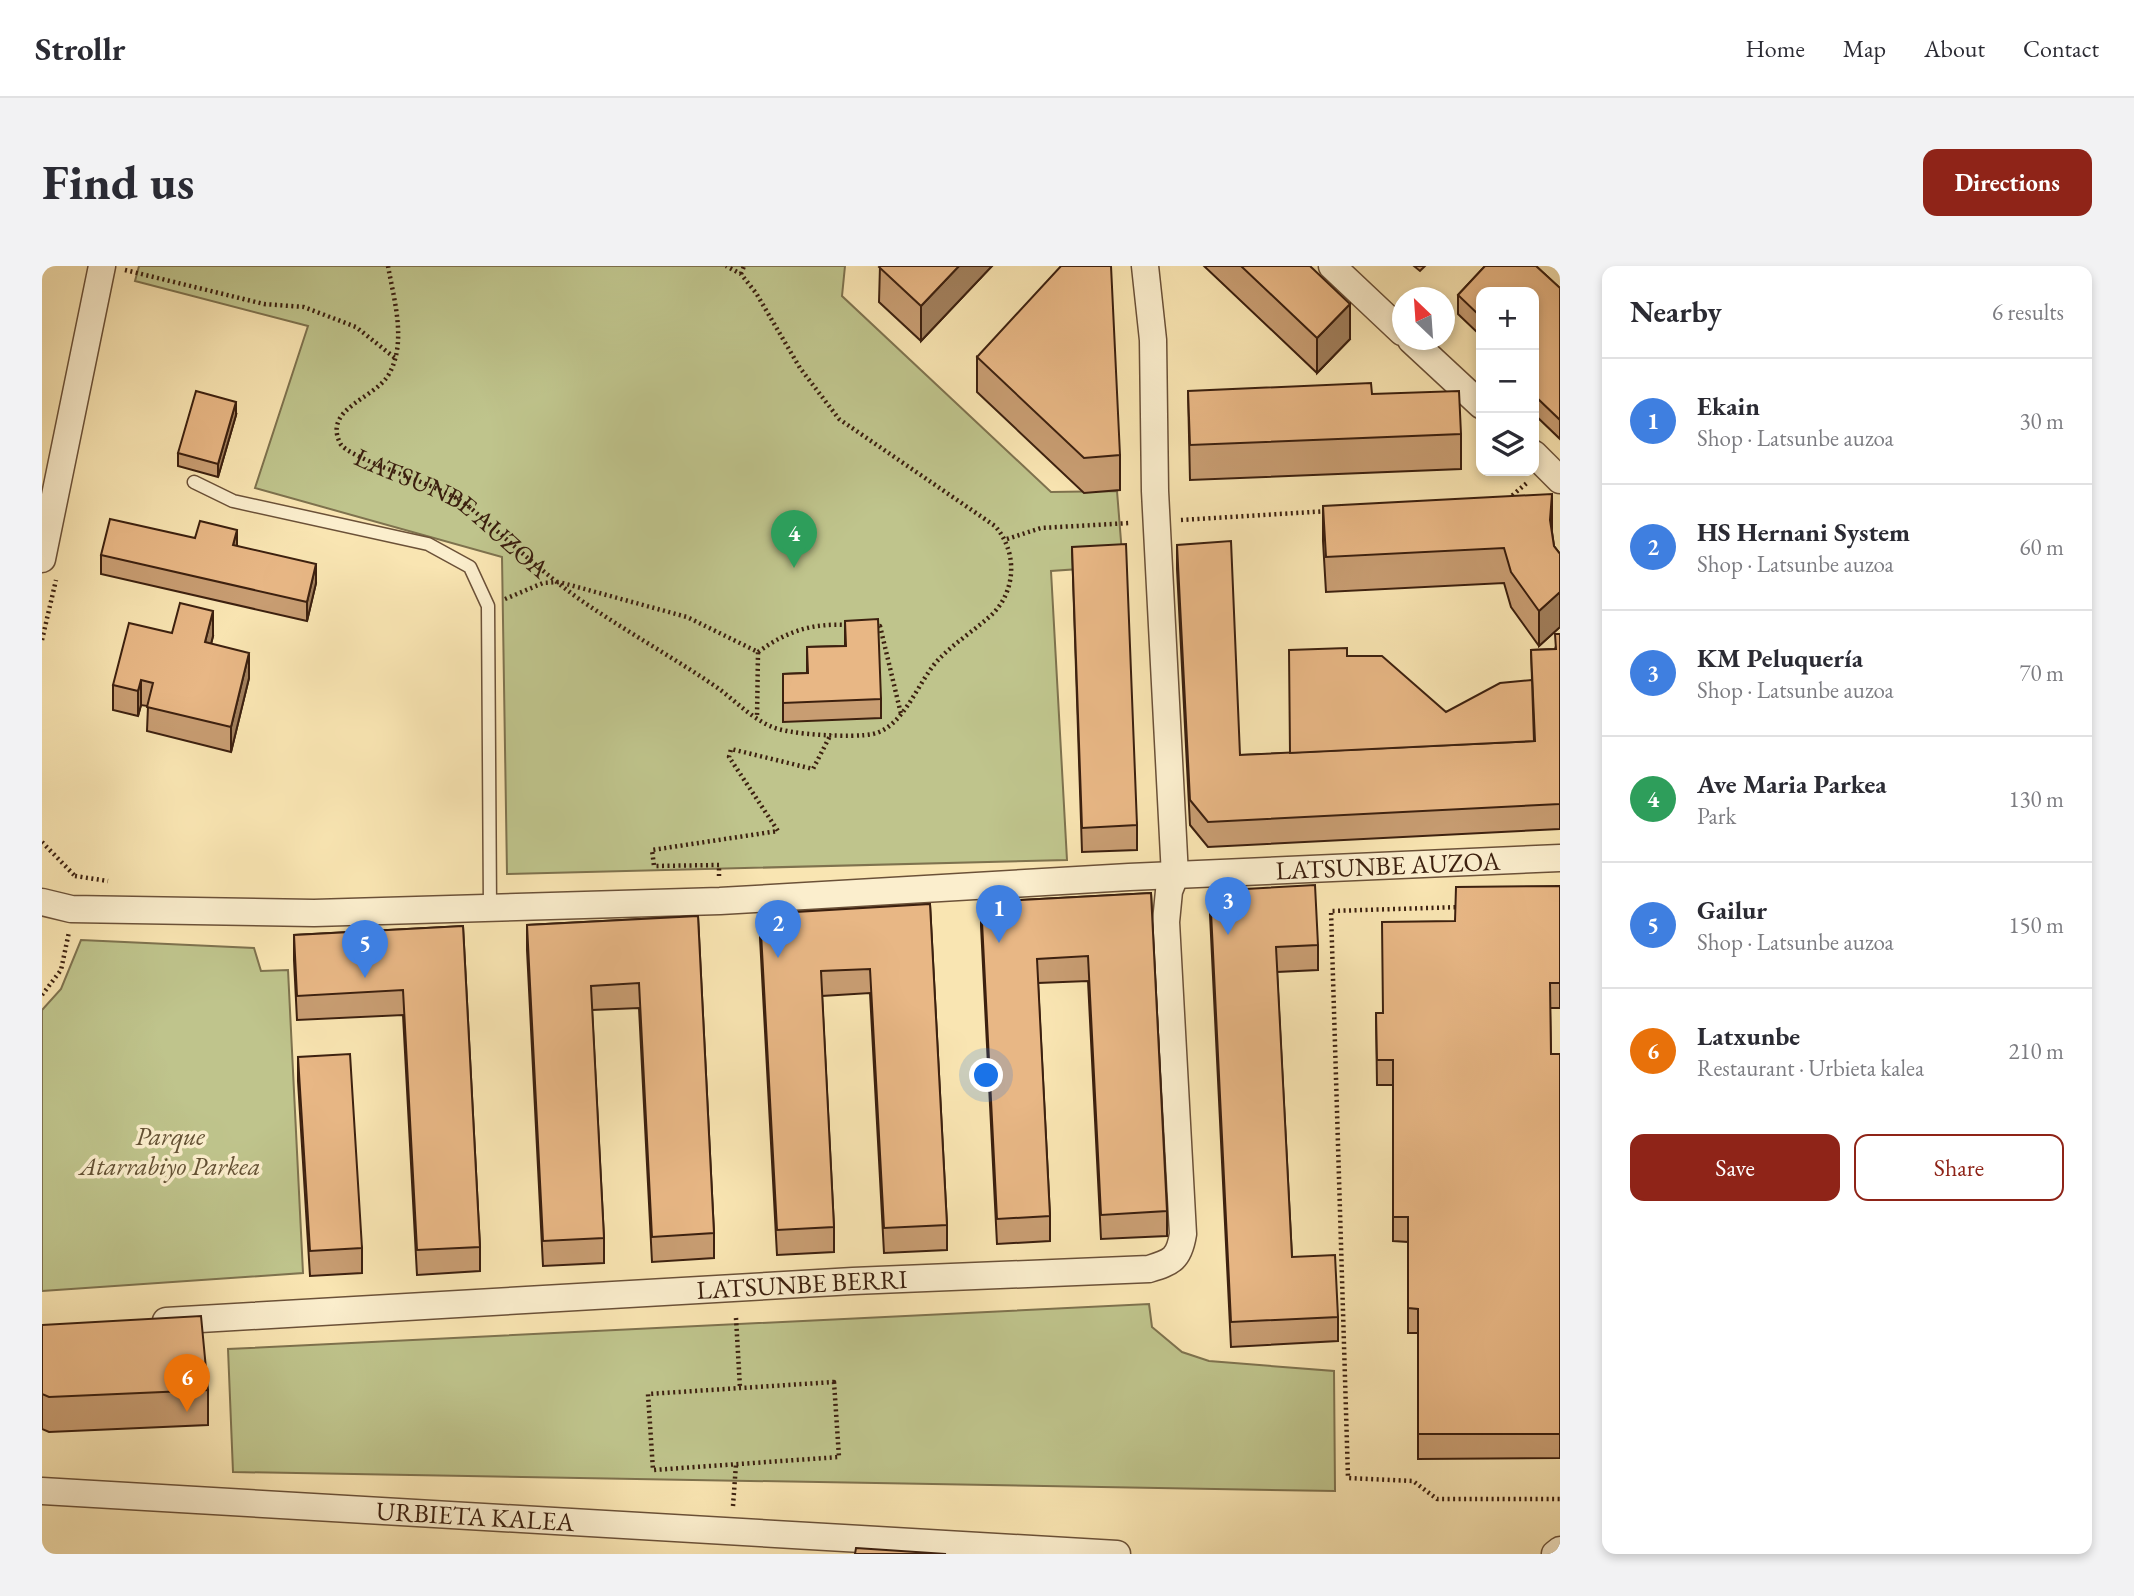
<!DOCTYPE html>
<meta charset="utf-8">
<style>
:root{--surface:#fff;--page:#f2f2f3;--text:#2b2b33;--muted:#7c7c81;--line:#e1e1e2;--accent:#8f2418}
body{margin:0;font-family:"EB Garamond",serif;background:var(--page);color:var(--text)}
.controls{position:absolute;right:21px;top:21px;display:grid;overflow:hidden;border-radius:14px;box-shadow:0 4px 10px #0003}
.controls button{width:63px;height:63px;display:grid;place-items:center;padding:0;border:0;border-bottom:2px solid var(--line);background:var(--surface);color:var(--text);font:35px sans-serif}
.compass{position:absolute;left:1350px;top:21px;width:63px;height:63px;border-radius:50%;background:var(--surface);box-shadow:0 4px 10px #0003;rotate:335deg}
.you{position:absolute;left:945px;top:810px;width:24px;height:24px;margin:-18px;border:5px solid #fff;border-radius:50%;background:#1a73e8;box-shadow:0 0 0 10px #1a73e833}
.badge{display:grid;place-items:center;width:46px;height:46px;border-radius:50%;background:var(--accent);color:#fff;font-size:23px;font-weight:700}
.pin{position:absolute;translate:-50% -58px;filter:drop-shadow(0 2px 4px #0008)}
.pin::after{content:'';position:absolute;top:37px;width:24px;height:21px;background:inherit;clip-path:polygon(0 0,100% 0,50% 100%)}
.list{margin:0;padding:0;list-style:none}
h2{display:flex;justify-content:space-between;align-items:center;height:91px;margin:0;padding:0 28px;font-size:30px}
h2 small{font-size:23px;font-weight:400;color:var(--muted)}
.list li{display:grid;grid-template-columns:46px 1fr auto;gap:21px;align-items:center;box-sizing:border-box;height:126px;padding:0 28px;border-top:2px solid var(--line)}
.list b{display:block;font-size:26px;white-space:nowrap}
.list p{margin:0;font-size:23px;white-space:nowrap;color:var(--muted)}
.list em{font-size:23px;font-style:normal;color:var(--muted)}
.actions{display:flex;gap:14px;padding:21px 28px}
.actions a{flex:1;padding:16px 0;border:2px solid var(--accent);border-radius:14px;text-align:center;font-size:24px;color:var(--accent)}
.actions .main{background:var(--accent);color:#fff}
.icon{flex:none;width:38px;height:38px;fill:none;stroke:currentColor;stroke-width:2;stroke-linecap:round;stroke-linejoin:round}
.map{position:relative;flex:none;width:1518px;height:1288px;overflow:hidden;border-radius:14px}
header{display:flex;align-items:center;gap:42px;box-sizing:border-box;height:98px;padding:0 35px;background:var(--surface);border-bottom:2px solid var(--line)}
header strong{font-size:33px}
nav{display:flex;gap:38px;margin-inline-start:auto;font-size:24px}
.intro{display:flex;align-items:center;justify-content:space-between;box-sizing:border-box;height:168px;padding:0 42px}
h1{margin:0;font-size:49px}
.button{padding:18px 32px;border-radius:14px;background:var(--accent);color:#fff;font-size:24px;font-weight:700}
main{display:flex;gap:42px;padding:0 42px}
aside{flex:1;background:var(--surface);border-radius:14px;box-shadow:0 4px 10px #0003}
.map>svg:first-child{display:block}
</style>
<header>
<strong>Strollr</strong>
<nav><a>Home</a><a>Map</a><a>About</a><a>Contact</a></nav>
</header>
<div class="intro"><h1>Find us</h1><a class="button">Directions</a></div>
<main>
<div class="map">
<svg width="1518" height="1288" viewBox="0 0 1518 1288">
<rect width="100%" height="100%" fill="#f9e5b2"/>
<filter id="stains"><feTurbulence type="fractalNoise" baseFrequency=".00286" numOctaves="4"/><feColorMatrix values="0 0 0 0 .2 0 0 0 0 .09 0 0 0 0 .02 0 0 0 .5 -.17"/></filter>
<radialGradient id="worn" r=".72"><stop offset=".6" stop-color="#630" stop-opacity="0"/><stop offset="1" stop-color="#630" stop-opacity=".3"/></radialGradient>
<g fill="#bfc48c" stroke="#7e724e" stroke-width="2">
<polygon points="97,0 803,0 800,30 1009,226 1075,225 1081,300 1009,305 1025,594 465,608 460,291 213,222 266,60 93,15"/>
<polygon points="39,674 212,682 219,705 246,704 261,1007 0,1025 0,744 19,723"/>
<polygon points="1107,1038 1110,1061 1140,1086 1167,1095 1292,1105 1293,1225 191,1206 186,1083"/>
</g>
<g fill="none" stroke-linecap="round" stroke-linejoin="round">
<defs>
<polyline id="lane" points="152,216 191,235 386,278 428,301 446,340 448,641"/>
<g id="street">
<polyline points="1290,0 1360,66"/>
<polyline points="1369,74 1439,139"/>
<polyline points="1492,188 1518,214"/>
<polyline points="0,293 60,0"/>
<path id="s2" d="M0,636L29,643L272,647L678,635L1087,611L1518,592"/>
<path id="s3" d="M124,1055L811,1015L1107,1003C1130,996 1137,993 1141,968L1124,656L1127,625L1133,610L1113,225L1111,74L1103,0"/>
<path id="s4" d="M0,1225L1075,1288"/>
<polyline points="1513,1288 1518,1284"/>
</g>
</defs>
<use href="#lane" stroke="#6b5138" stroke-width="15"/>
<use href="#street" stroke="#6b5138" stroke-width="29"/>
<g stroke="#3c200f" stroke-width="4.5" stroke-dasharray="2 3.5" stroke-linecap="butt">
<path id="s1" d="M346,0C352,34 365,76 347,108C333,133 281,142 298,177C305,193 400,219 425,239C463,271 499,306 540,335C582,364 627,389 670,418C690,431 706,450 728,460C745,469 812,472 831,468C864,460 876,413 899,391C913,377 931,365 946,352C974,329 977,287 953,260L797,153L758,102L714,27L699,8L684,0"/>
<polyline points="83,4 222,38 262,41 314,61 353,92"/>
<polyline points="699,8 702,0"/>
<polyline points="1466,233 1486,216"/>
<polyline points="1139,254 1287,245"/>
<polyline points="965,273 999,262 1088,257"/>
<polyline points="463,333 501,317 517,316 645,351 716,386 715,452"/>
<polyline points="832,360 838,360 859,448"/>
<polyline points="0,374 14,314"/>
<path d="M716,386C745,365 770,357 806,359"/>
<polyline points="0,576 33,610"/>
<polyline points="33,610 66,615"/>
<polyline points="677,610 677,599 612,600 610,584 736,565 687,491 689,483 771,503 789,468"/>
<polyline points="1419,641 1289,645 1306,1212 1371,1215 1395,1233 1518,1233"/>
<polyline points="0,729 19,704 27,666"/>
<polyline points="694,1052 698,1122"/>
<polygon points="792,1116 797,1191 611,1204 606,1128"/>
<polyline points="691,1240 694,1198"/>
</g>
<use href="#lane" stroke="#fbeecd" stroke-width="12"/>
<use href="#street" stroke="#fbeecd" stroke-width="26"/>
</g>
<g fill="#c89d72" stroke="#3c200f" stroke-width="2">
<polygon points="838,0 950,0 879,75 837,36"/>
<polygon points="1162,0 1268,0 1308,73 1275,107"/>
<polygon points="1372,0 1383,0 1378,5"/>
<polygon points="1443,0 1494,0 1518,22 1518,173 1492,148 1492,26 1439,26 1439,70 1416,48 1416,29"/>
<polygon points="935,91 1078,189 1078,224 1042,227 935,126"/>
<polygon points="1146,125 1330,128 1419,168 1419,203 1148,214"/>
<polygon points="194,149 176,211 136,200 136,187"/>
<polygon points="1281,240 1510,266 1512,280 1518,288 1518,361 1497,380 1469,341 1462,317 1284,326 1281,275"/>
<polygon points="153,272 195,280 274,317 265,355 59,308 59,289"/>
<polygon points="1135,279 1198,489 1248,487 1305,390 1404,446 1490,414 1489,384 1513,383 1518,368 1518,563 1166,581 1148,559 1135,303"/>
<polygon points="1030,281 1095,559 1095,584 1040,586"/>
<polygon points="803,355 839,433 839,452 741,456 741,408 765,407 765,381 803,380"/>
<polygon points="130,367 171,370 169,378 207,412 189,486 105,465 106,440 99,439 96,450 71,444 71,419"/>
<polygon points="1518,620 1518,742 1508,742 1509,788 1518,788 1518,1192 1376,1193 1376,1067 1366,1067 1366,976 1351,975 1351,819 1335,819 1334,747 1341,747 1413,655"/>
<polygon points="1168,625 1276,679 1276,704 1235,706 1250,991 1296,1051 1296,1075 1189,1081 1168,649"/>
<polygon points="1109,627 1125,945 1125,970 1059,973 1046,715 996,717 1008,950 1008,975 955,978 939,660 939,636"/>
<polygon points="888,638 905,959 905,984 842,987 828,727 780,730 792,961 792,986 735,989 718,672 718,648"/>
<polygon points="656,650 672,967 672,992 610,996 597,742 550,744 562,972 562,997 501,1000 485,684 485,659"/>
<polygon points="421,660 438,981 438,1005 375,1009 361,749 255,754 252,694 252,669"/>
<polygon points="256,791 320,982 320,1007 268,1010 256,815"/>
<polygon points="0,1059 166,1124 166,1159 7,1166 0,1163"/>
</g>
<g fill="#a2805d" stroke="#3c200f" stroke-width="2">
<polygon points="917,0 950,0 879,75 879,40"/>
<polygon points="1308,38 1308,73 1275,107 1275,72"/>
<polygon points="194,136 194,149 176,211 176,198"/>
<polygon points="1510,228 1510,263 1508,289 1508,254"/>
<polygon points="195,264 195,283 191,279"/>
<polygon points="274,298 274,317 265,355 265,336"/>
<polygon points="1518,326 1518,361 1497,380 1497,345"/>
<polygon points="171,345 171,370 163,401 163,376"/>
<polygon points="207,387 207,412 189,486 189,461"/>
<polygon points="99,414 99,439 96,450 96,425"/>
</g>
<g fill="#e8b785" stroke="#3c200f" stroke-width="2">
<polygon points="838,0 917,0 879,40 837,1"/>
<polygon points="1019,0 1069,0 1078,189 1042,192 935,91"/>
<polygon points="1199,0 1268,0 1308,38 1275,72"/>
<polygon points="1443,0 1494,0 1518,22 1518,154 1492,129 1492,26 1439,26 1439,51 1416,29"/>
<polygon points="1329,117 1330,128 1417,125 1419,168 1148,179 1146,125"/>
<polygon points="154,125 194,136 176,198 136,187"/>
<polygon points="1510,228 1508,254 1512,280 1518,288 1518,326 1497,345 1469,306 1462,282 1284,291 1281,240"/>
<polygon points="68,253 153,272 158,255 195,264 191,279 274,298 265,336 59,289"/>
<polygon points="1189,275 1198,489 1493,475 1489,384 1514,383 1513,368 1518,368 1518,538 1166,556 1148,534 1135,279"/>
<polygon points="1084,278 1095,559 1040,562 1030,281"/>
<polygon points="138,337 171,345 163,376 207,387 189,461 105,441 111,417 99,414 96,425 71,419 87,357 130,367"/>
<polygon points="836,353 839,433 741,437 741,408 766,407 765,381 804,380 803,355"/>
<polygon points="1305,382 1305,390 1340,390 1404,446 1458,417 1490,414 1492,475 1248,487 1247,384"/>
<polygon points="1273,619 1276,679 1234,681 1250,991 1293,989 1296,1051 1189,1056 1168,625"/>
<polygon points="1518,620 1518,717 1508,717 1509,788 1518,788 1518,1168 1376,1168 1376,1043 1366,1042 1366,951 1351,951 1351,794 1335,794 1334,747 1341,747 1340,656 1413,655 1414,621"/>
<polygon points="1109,627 1125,945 1059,949 1046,690 995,693 1008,950 955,953 939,636"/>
<polygon points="888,638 905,959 842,962 828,703 779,705 792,961 735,964 718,648"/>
<polygon points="656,650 672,967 610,971 597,717 549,720 562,972 501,975 485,659"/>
<polygon points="421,660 438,981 375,984 361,724 255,730 252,669"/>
<polygon points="308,788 320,982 268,985 256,791"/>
<polygon points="159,1050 166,1124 7,1131 0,1128 0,1059"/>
<polygon points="814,1282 904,1288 813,1288"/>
</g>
<g text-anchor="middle" stroke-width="7" stroke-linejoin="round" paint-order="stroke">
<g font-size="26" fill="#3c200f" stroke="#fbeecd">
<text dy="9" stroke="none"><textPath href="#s1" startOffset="336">LATSUNBE AUZOA</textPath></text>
<text dy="9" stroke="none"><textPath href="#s2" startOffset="1348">LATSUNBE AUZOA</textPath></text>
<text dy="9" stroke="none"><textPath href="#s3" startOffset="637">LATSUNBE BERRI</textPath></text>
<text dy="9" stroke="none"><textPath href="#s4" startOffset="434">URBIETA KALEA</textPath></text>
</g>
<g font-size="26" font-style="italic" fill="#635134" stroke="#fbeecd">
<text x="128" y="879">Parque<tspan x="128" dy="30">Atarrabiyo Parkea</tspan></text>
</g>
</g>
<rect width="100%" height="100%" filter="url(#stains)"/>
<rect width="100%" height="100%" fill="url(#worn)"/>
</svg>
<div class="controls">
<button>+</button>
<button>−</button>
<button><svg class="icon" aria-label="layers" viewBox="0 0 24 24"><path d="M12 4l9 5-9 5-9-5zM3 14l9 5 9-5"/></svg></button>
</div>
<svg class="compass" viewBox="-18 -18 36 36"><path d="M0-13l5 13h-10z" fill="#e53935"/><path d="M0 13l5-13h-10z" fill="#7c7c81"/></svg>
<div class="you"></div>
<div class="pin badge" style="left:957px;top:677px;background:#3f7fe0">1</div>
<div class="pin badge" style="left:736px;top:692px;background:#3f7fe0">2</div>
<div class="pin badge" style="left:1186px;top:669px;background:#3f7fe0">3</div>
<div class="pin badge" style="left:752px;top:302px;background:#2e9e5b">4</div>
<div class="pin badge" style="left:323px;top:712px;background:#3f7fe0">5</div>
<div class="pin badge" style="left:145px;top:1146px;background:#e8710a">6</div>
</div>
<aside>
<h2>Nearby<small>6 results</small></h2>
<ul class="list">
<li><span class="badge" style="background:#3f7fe0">1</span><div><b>Ekain</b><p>Shop · Latsunbe auzoa</p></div><em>30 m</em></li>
<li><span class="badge" style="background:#3f7fe0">2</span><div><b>HS Hernani System</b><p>Shop · Latsunbe auzoa</p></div><em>60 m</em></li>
<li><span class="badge" style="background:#3f7fe0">3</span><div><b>KM Peluquería</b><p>Shop · Latsunbe auzoa</p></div><em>70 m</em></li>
<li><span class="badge" style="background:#2e9e5b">4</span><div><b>Ave Maria Parkea</b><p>Park</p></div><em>130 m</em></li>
<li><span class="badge" style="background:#3f7fe0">5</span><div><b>Gailur</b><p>Shop · Latsunbe auzoa</p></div><em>150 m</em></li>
<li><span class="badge" style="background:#e8710a">6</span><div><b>Latxunbe</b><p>Restaurant · Urbieta kalea</p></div><em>210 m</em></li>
</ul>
<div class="actions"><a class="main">Save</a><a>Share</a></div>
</aside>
</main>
